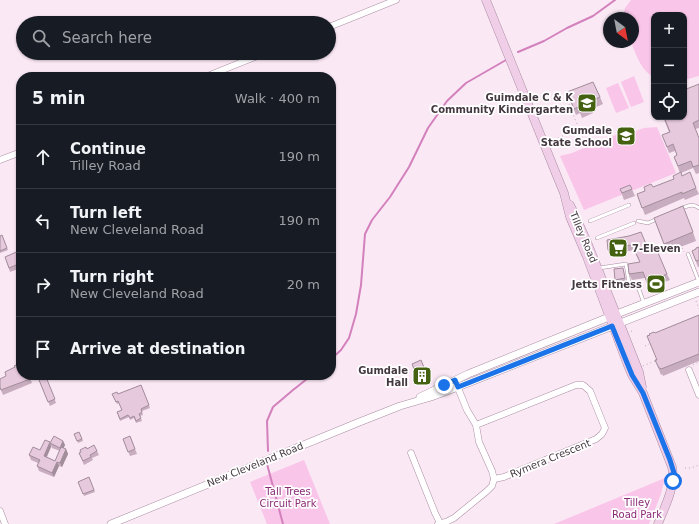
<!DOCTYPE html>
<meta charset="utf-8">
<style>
:root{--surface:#171b24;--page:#242831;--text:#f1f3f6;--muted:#9ea1a6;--line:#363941}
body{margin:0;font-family:"DejaVu Sans",sans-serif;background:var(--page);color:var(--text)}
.controls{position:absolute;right:12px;top:12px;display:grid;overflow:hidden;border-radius:8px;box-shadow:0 1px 3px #0004}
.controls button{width:36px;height:36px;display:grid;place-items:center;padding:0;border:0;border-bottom:1px solid var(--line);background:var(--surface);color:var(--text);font:20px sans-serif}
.compass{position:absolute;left:603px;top:12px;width:36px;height:36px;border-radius:50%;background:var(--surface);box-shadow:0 1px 3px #0004;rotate:148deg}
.stop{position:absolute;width:12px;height:12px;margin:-9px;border:3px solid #1a73e8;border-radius:50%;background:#fff}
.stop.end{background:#1a73e8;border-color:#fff;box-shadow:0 1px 4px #0008}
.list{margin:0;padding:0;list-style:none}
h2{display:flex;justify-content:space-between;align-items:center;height:52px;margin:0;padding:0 16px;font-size:17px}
h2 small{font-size:13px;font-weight:400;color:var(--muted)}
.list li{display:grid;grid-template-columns:26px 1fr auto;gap:12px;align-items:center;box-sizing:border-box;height:64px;padding:0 16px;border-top:1px solid var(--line)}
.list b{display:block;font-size:15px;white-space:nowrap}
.list p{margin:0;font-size:13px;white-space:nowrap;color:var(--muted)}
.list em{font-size:13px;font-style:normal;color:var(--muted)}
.icon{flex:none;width:22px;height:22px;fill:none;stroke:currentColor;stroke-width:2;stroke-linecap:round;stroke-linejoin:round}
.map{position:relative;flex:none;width:699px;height:524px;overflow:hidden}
.search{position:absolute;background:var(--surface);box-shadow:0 1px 3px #0004;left:16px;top:16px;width:320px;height:44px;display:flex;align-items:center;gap:10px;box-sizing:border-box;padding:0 14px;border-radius:22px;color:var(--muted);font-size:15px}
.panel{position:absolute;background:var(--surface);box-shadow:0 1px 3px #0004;left:16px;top:72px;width:320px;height:308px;border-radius:16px}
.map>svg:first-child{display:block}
</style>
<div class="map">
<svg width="699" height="524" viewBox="0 0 699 524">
<rect width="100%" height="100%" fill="#fbe8f5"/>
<g fill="#f9c5e9">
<path d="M631,0H699V76L684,80V15H654V77C641,71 636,54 631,42H633V18H623L625,8Z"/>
<polygon points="634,76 644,102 631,107 621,82"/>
<polygon points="618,83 629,108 616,113 606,88"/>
<polygon points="657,127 676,173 584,210 560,156 572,153 621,133 627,134 644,128"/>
<polygon points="304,460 330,524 267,524 250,482"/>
<polygon points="665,478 661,494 649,524 554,524"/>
</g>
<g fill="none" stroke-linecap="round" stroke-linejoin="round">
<g stroke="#d381bc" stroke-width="2">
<polyline points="518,52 544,41 567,28 593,16 615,0"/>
<polyline points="331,359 341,350 349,338 356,314 361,285 365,234 372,220 390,197 409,167 428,128 447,101 466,83 506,60"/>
<polyline points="268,451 267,421 273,407 293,390 312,375"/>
<polyline points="267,464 283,524"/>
</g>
<defs>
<g id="service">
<path d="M680,209C687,206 692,203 699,208"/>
<polyline points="590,221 629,205"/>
<polyline points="638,221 648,223 657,219"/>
<polyline points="597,238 634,223"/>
<polyline points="688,254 699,282"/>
<polyline points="599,268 626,264 629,283 635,285 638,287 644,303"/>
</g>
<g id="minor">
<polyline points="329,27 396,0"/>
<polyline points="205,77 265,53"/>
<polyline points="0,160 21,152"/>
<polyline points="689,370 699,395"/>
<polyline points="476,425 576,385 583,385 590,391 605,428 602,434 596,439 504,477 494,479"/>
<polyline points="411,453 435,513 440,523"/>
<polyline points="0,511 5,524"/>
<polyline points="438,524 448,521 454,518 487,491 492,486 494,479 492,471 479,442 476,425 467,410 456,383"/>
</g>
<g id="tertiary">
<polyline points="420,397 468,374 609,317 699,282"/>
<polyline points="111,524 357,423 400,406 431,397 458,387 699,292"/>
</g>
<g id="secondary">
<path d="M486,0L557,176L564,193L570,217L587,257L627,363L632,375L643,393L672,467C676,486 665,506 658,524"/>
<polyline points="570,205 575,215 587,242 616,314 639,372 642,387"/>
</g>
</defs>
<use href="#service" stroke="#aa8ea1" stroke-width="4"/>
<use href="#minor" stroke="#aa8ea1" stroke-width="7"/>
<use href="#tertiary" stroke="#aa8ea1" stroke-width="8"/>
<use href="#secondary" stroke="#aa8ea1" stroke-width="9"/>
<g stroke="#b8a7b3" stroke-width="1" stroke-dasharray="1 3" stroke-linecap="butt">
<polyline points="551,141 579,129 568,102"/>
<polyline points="682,248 684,252"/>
<polyline points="696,301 699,309"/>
<polyline points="631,331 634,332"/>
<polyline points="645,346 649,344"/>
<polyline points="693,365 699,362"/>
<polyline points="643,366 655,361"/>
<polyline points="685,468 691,468 699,465"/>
</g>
<use href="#service" stroke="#fff" stroke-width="3"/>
<use href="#minor" stroke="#fff" stroke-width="6"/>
<use href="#tertiary" stroke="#fff" stroke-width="7"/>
<use href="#secondary" stroke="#f0cee8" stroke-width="8"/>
</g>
<g fill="#c7adbf">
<polygon points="699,84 699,128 695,129 699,138 699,173 696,174 693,168 681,173 682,176 696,188 699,194 685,200 684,198 645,215 637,194 674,179 680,173 674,157 677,155 675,151 669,153 662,135 669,132 663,117 684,117"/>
<polygon points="567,92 600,97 603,104 592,109 593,113 582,118 580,113 576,115"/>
<polygon points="630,185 635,196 624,200 620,189"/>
<polygon points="654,218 693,232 696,241 667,252"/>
<polygon points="2,235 8,250 0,253 0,236"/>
<polygon points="629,236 649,251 667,274 670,280 662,283 663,285 650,291 645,278 632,280 629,274 640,262 634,250 624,252 624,253 623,254 610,256 608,250"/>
<polygon points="699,247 699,267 698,267 692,251 696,249"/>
<polygon points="21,250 21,268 10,272 5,257"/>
<polygon points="623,268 626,281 616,282 615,280"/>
<polygon points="699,315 699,361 663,376 662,374 661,375 655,360 656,360 655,333"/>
<polygon points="421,360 430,381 420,385 412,364"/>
<polygon points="21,375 30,375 31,377 30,378 32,383 3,395 0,388"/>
<polygon points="46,377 56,403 50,406 39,380"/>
<polygon points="141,385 150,408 142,411 143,415 140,416 142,421 136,423 134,418 130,420 129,417 120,421 117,412 122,410 119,403 117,404 112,394 118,394"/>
<polygon points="79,432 83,441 78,443 74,434"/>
<polygon points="130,436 137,454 130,456 123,439"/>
<polygon points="63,441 65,445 63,448 66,449 68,454 62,467 59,466 54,477 39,471 37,466 38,463 31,460 29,455 40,450 50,442 51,447 47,457 55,461 60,451 52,448 50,443"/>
<polygon points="87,449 97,451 99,455 92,458 93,460 84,465 79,453"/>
<polygon points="89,477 95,492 84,496 78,482"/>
</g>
<g fill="#a28d9b">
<polygon points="622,246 624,253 623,254 620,248"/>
<polygon points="63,441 65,445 62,452 60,448"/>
<polygon points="50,442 51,447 45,460 44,456"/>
<polygon points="66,449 68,454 62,467 60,463"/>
<polygon points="57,462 59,466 54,477 52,473"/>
</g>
<g fill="#e7c9de" stroke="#a28d9b">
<polygon points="593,82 600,97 589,102 591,106 579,111 578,107 574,109 567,92"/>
<polygon points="699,84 699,120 693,123 699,138 699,165 693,167 691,161 678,166 674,157 677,155 673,144 667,147 662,135 670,132 664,117 684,117 684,90"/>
<polygon points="681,172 682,176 690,172 696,188 682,194 682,192 642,208 637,194 645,191 644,187 651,184 653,187 674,179 673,176"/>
<polygon points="630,185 632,189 622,193 620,189"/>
<polygon points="683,206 693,232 664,244 654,218"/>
<polygon points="641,232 649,251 656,248 667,274 660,277 661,280 648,285 643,272 629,274 628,264 640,262 632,245 622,246 622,247 620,248 608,250 607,240 629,236"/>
<polygon points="2,235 7,248 0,251 0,236"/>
<polygon points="699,247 699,260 696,261 692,251 696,249 696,248"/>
<polygon points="21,250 21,264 21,263 9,268 5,257"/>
<polygon points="623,268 625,278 615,280 614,269"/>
<polygon points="699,315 699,354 661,369 660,368 659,368 655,360 657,360 647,336 650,335 649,334 654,332 655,333"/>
<polygon points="421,360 427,375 418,379 412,364"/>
<polygon points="21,363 21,375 29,375 30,379 1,390 0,387 0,379 6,376 5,372 15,367 14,366"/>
<polygon points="46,377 55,399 48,402 39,380"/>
<polygon points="141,385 149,405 141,409 142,412 139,414 141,418 136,421 134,416 130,418 128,415 120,419 117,412 122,410 118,401 116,402 112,394 117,392 118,394"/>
<polygon points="79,432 82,439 77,441 74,434"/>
<polygon points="54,436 63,441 60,448 50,443"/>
<polygon points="130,436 135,449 128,452 123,439"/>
<polygon points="45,440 50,442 44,456 55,461 61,447 66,449 60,463 57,462 52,473 37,466 40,460 29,455 33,447 40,450"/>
<polygon points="94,445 97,451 90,455 91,457 83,461 79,453 81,452 80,450 86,447 87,449"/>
<polygon points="89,477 94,490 83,494 78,482"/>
</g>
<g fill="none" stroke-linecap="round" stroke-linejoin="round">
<polyline stroke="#1a73e8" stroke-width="5" points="444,385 455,380 458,387 612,326 632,375 643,393 670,460 674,473 673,481"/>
</g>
<defs>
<symbol id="school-square" viewBox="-11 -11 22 22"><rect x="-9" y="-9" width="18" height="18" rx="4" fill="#446011" stroke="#fff"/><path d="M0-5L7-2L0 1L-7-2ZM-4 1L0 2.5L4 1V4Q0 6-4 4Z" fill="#fff"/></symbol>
<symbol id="supermarket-square" viewBox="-11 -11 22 22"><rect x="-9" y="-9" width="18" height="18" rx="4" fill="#446011" stroke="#fff"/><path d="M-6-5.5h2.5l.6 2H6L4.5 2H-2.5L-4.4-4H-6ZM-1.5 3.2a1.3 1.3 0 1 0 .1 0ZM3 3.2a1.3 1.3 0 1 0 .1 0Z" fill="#fff"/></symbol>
<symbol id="stadium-square" viewBox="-11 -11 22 22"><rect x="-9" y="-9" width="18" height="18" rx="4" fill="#446011" stroke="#fff"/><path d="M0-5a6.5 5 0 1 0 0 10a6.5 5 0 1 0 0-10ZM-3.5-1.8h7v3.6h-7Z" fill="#fff"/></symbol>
<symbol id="building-square" viewBox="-11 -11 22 22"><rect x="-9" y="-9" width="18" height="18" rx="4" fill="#446011" stroke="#fff"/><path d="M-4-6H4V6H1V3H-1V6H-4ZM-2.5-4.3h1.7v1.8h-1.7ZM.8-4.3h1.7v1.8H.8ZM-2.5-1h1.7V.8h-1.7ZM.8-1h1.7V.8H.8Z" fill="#fff"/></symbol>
</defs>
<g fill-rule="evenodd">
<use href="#school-square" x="576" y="92" width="22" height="22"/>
<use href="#school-square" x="615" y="125" width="22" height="22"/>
<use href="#supermarket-square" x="607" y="237" width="22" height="22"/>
<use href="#stadium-square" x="645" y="273" width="22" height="22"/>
<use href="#building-square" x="411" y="365" width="22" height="22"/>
</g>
<g text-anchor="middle" stroke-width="3.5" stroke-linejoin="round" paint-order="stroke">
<g font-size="10" font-weight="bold" fill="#453941" stroke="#fff" text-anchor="end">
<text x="573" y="101">Guimdale C &amp; K<tspan x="573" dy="12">Community Kindergarten</tspan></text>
<text x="612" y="134">Gumdale<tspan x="612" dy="12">State School</tspan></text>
<text x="632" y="252" text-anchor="start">7-Eleven</text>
<text x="642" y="288">Jetts Fitness</text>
<text x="408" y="374">Gumdale<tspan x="408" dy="12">Hall</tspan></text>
</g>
<g font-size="10" fill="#453941" stroke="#fff">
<text transform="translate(584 237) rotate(67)" y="4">Tilley Road</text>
<text transform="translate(550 458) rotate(-22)" y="4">Rymera Crescent</text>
<text transform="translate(255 464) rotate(-22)" y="4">New Cleveland Road</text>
</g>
<g font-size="10" fill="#8a2a75" stroke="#fff">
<text x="288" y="495">Tall Trees<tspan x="288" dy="12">Circuit Park</tspan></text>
<text x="637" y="506">Tilley<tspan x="637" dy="12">Road Park</tspan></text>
</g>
</g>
</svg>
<div class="controls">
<button>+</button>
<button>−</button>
<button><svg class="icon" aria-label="locate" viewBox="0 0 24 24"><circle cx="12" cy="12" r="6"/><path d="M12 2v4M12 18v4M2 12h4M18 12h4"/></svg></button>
</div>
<svg class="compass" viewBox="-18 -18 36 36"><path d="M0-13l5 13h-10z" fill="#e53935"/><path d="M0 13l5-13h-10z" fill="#9ea1a6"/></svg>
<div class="stop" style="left:673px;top:481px"></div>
<div class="stop end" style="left:444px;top:385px"></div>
<div class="search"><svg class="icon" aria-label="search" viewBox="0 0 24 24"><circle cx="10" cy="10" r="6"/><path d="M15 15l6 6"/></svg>Search here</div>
<section class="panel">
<h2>5 min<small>Walk · 400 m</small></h2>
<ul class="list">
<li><svg class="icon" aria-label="ahead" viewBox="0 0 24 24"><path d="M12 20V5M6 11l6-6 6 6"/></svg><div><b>Continue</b><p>Tilley Road</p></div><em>190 m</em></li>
<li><svg class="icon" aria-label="left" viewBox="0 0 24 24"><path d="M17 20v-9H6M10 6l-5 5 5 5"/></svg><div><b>Turn left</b><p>New Cleveland Road</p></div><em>190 m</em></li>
<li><svg class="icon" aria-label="right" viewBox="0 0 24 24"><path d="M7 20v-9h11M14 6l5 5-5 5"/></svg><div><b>Turn right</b><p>New Cleveland Road</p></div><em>20 m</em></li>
<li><svg class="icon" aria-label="arrive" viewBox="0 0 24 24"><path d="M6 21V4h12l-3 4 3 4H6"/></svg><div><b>Arrive at destination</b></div></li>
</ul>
</section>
</div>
